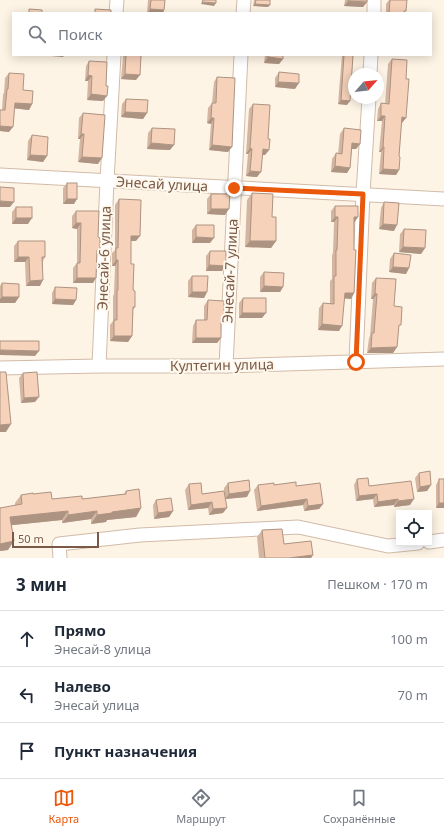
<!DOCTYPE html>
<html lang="ru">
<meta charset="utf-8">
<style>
:root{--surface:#fff;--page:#f6f6f7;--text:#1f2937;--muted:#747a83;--line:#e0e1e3;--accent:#ea580c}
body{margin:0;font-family:"Noto Sans",sans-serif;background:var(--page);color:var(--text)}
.controls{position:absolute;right:12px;bottom:12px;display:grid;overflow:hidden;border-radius:0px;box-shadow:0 2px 10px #0003}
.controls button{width:36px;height:36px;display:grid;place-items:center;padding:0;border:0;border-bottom:1px solid var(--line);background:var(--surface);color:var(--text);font:20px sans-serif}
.compass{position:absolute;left:348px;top:68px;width:36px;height:36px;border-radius:50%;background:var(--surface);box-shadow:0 2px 10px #0003;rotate:63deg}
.scale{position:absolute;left:12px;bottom:10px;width:87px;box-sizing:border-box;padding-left:4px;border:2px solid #7a5947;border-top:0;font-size:11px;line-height:14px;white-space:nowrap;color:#7a5947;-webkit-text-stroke:3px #fff8ed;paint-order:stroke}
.stop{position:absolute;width:12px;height:12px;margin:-9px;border:3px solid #ea580c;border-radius:50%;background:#fff}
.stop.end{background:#ea580c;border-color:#fff;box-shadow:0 1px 4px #0008}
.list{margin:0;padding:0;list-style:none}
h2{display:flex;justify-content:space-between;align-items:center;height:52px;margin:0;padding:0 16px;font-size:17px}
h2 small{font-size:13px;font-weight:400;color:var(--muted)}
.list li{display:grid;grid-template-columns:26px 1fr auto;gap:12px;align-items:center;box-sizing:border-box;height:56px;padding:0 16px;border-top:1px solid var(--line)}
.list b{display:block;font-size:15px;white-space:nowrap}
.list p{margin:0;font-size:13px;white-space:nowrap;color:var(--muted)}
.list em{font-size:13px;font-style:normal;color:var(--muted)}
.icon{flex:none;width:22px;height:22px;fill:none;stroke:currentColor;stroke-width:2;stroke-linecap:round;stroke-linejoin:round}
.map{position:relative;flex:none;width:444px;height:558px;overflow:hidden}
.search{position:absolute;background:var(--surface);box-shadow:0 2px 10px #0003;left:12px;right:12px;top:12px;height:44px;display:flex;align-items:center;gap:10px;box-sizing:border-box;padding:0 14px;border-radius:0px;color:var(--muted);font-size:15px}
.sheet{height:220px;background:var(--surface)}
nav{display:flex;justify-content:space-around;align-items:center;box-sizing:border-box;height:56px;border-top:1px solid var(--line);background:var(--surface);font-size:11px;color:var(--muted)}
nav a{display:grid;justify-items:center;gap:2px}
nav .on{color:var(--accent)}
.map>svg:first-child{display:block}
</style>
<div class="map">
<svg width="444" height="558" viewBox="0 0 444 558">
<rect width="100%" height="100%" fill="#fef4e5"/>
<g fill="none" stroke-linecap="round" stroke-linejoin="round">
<defs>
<g id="street">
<polyline points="116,13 117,0"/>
<polyline points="243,13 244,0"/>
<polyline points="374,13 374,0"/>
<polyline points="370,74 371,55"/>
<polyline points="0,175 444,199"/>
<polyline points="356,362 363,194 369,98"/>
<polyline points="99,366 107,181 114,55"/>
<polyline points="226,366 241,55"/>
<polyline points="0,368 99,366 226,366 444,359"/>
<polyline points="429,542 444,540"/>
<polyline points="60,558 59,544 140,535 298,527 388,546 418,543"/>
</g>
</defs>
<use href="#street" stroke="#d1bba9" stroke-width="15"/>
<use href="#street" stroke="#fff" stroke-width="13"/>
</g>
<g fill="#d4b5a0">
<polygon points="148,0 165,0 163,13 147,13"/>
<polygon points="254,0 270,0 268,7 253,6"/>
<polygon points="345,0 367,0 367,2 363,7 344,6"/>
<polygon points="389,0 407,0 404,13 386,13 386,4"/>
<polygon points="122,55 143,55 141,57 136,80 121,79 123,57"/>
<polygon points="265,55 283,55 283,59 279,64 264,63"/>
<polygon points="342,55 353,55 347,105 338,104"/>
<polygon points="392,59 406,79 406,118 401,123 399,156 399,170 396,175 379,174 381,152 379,152 382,121 377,121 378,109 381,103 385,104 388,64"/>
<polygon points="89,61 103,101 87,100 88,81 85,81 86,66"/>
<polygon points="279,72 295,89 275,87 275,78"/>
<polygon points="9,73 23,90 32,104 29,110 14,108 9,132 0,131 0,110 2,110 3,94 4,93 5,78"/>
<polygon points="217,77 228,152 209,150 211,124 207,123 208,108 212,103 214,82"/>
<polygon points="126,99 147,113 143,119 121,117 122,104"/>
<polygon points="253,104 268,139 269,150 265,155 262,155 257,177 246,176 248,154 246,154 249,109"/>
<polygon points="83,113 98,164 78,162 80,139 78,139 79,118"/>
<polygon points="152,128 170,150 147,149 148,133"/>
<polygon points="344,128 360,144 356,149 352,149 350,168 347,173 331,172 332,159 336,153 338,154 340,134"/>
<polygon points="32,135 47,156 43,162 27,160 28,141"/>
<polygon points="67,183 74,204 63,204 63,188"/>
<polygon points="252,193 272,217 276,241 271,248 245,247 247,200"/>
<polygon points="211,194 225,215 207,214 207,199"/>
<polygon points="119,199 136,241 131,241 131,264 135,307 133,310 132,336 128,342 110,341 110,325 113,321 113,296 114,294 115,266 112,266 112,253 115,250 115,205"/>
<polygon points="384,202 394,231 379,229 381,208"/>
<polygon points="335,206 354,223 354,293 351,299 344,298 339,331 318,330 319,308 323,303 330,303 330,281 332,279 332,255 333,253 334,222 331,222 331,211"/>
<polygon points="16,207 28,224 12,224 12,212"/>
<polygon points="76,211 98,237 100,250 97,254 93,283 73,283 73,268 77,263 77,229 72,228 72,216"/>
<polygon points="196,225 210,243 192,243 192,230"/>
<polygon points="404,229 425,248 421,254 399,252 400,234"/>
<polygon points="18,241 45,257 43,261 40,286 26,286 25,262 14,262 14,246"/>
<polygon points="210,251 222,271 206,271 206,256"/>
<polygon points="394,253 409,268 406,274 389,272 390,259"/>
<polygon points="264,272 283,287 280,292 260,292 260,277"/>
<polygon points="192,276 207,292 204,298 188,297 188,281"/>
<polygon points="376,278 394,306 398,329 397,347 393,353 367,353 369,338 370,336 373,299 371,299 372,283"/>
<polygon points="2,283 19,297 15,303 0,303 0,286"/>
<polygon points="55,287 76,300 73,305 52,304 52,293"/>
<polygon points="243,298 262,318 239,318 239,303"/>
<polygon points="208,300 221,322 221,338 217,343 192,343 193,326 196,320 204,320 204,306"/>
<polygon points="23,373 35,402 21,403 19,378"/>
<polygon points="419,473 431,485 427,491 417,492 415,478"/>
<polygon points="357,479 369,486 410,505 394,507 394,505 374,507 373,499 356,501 354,485"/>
<polygon points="439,479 444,508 436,508 436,485"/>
<polygon points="228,483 247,497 226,499 223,513 209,515 208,508 188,510 185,490 189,484 202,494 224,491 224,488"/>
<polygon points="258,485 274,485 296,486 323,504 319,509 304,511 303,505 257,511 254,490"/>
<polygon points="126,491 141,508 136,517 107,520 106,522 91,524 91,519 62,523 62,520 12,525 8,550 0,551 0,508 15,506 15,503 21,495 33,494 52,499 82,499 124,494"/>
<polygon points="156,500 173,511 169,517 154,519 153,505"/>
<polygon points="262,530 284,544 313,555 311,558 259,558 257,537"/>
</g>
<g fill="#ac9382">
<polygon points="348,1 367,2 363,7 344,6"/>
<polygon points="202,2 216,3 214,6 201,4"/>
<polygon points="255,4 270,5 268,7 253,6"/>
<polygon points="150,9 164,10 163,13 148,13"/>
<polygon points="52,55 65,55 63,57 51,56"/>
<polygon points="268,57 283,59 279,64 264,63"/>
<polygon points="125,74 140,75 136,80 121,79"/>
<polygon points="88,75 92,76 88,81 85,81"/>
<polygon points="278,82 299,83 295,89 275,87"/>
<polygon points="91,94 107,96 103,101 87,100"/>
<polygon points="341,100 350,101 347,105 338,104"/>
<polygon points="15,103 32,104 29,110 11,108"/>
<polygon points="125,112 147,113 143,119 121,117"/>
<polygon points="381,116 385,116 382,121 377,121"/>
<polygon points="402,117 406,118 402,123 398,123"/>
<polygon points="211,118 214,118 211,124 207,123"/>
<polygon points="0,126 13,127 9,132 0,131"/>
<polygon points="81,134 84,134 80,139 78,139"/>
<polygon points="151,143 174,145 170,150 147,149"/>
<polygon points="352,143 360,144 356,149 349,149"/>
<polygon points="212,145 232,147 228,152 209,150"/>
<polygon points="383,147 384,147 381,152 379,152"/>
<polygon points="250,148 252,149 248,154 246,154"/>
<polygon points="263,149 269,150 265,155 259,155"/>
<polygon points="30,155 47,156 43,162 27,160"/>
<polygon points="82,157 102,158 98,164 78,162"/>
<polygon points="335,166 350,168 347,173 331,172"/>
<polygon points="383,169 399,170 396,175 379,174"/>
<polygon points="250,171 261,172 257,177 246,176"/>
<polygon points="67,199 77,199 74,204 63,204"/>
<polygon points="0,201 14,202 10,207 0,207"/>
<polygon points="211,209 229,209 225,215 207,214"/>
<polygon points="335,217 338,217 334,222 331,222"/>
<polygon points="354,217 358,217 354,223"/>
<polygon points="16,218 32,218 28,224 12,224"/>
<polygon points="76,223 81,223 77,229 72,228"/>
<polygon points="383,224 397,225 394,231 379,229"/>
<polygon points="131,236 140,236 136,241 127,241"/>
<polygon points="196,237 214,238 210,243 192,243"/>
<polygon points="250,241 276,241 271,248 245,247"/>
<polygon points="403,247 425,248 421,254 399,252"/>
<polygon points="18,257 29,257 25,262 14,262"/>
<polygon points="116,260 118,260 115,266 112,266"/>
<polygon points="209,265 226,266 222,271 206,271"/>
<polygon points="393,267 409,268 406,274 389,272"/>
<polygon points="77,278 96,278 93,283 73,283"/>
<polygon points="43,280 40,286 26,286 30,281"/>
<polygon points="264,286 283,287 280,292 260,292"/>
<polygon points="192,292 207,292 204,298 188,297"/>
<polygon points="345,293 354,293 351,299 341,298"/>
<polygon points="375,293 377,294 373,299 371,299"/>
<polygon points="2,297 19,297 15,303 0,303 0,299"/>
<polygon points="55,299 76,300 73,305 52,304"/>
<polygon points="242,313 266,313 262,318 239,318"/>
<polygon points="322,324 342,326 339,331 318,330"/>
<polygon points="114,336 132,336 128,342 110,341"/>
<polygon points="196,338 221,338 217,343 192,343"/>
<polygon points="397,347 393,353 367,353 371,348"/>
<polygon points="0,350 39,351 35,356 0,355"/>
<polygon points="39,397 35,402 21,403 24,398"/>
<polygon points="11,424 6,432 0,432 0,425"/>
<polygon points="431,485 427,491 417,492 420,487"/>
<polygon points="250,491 247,497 225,499 229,494"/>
<polygon points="377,494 373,499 356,501 359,496"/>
<polygon points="307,499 303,505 257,511 261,506"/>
<polygon points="398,499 394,505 374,507 378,502"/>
<polygon points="414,499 410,505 394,507 398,501"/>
<polygon points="212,502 208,508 188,510 191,505"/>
<polygon points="439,503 444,503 444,508 436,508"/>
<polygon points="323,504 319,509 304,511 308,506"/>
<polygon points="141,508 136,517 107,520 106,522 91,524 97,515 112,512"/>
<polygon points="227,508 223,513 209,515 213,509"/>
<polygon points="68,511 62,520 4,526 10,517"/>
<polygon points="97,511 91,519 62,523 68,515"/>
<polygon points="173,511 169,517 154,519 158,513"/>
<polygon points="14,541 8,550 0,551 0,544"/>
<polygon points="313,555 311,558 289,558"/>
</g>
<g fill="#f6d2ba" stroke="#ac9382">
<polygon points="151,0 165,0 164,10 150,9"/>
<polygon points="203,0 216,0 216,3 202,2"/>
<polygon points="256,0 270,0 270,5 255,4"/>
<polygon points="348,0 367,0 367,2 348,1"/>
<polygon points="390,0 407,0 406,11 404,11 404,13 389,13"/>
<polygon points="29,9 42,10 42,13 29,13"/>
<polygon points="95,9 111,10 111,13 95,13"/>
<polygon points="126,55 141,55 140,75 125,74"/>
<polygon points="268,55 283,55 283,59 268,57"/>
<polygon points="344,55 353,55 350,101 341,100"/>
<polygon points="392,59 407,60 406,79 409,79 406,118 402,117 399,156 400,157 399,170 383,169 384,147 383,147 385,116 381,116 381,103 389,104"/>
<polygon points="89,61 107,62 106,86 108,86 107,96 91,94 92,76 88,75"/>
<polygon points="279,72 299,74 299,83 278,82"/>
<polygon points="9,73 24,74 23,90 33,91 32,104 15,103 13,127 0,126 0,110 5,110 7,89 8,89"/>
<polygon points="217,77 235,78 232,147 212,145 214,118 211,118 212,103 216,103"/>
<polygon points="126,99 148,100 147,113 125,112"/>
<polygon points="253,104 270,105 268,139 270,139 269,150 263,149 261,172 250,171 252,149 250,148"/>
<polygon points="83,113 105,115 102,158 82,157 84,134 81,134"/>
<polygon points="152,128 175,129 174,145 151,143"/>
<polygon points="344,128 361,130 360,144 352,143 350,168 335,166 336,153 342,154"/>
<polygon points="32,135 48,137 47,156 30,155"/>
<rect x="67" y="183" width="10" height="16"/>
<polygon points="0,187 14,188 14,202 0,201"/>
<polygon points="252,193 273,194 272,217 276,217 276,241 250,241"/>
<polygon points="211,194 230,194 229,209 211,209"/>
<polygon points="119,199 141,200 140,236 131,236 131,264 134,264 133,290 135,291 135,307 133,307 132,336 114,336 114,320 117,320 117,290 118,290 118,260 116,260 116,248 118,248"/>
<polygon points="384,202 399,203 397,225 383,224"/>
<polygon points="335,206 358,206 358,217 354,217 354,250 356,250 354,293 345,293 342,326 322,324 323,303 334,304 334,276 336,276 336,250 337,250 338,217 335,217"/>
<rect x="16" y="207" width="16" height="11"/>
<polygon points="76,211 99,211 98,237 100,238 100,250 97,250 96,278 77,278 77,263 80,263 81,223 76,223"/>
<polygon points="196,225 214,225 214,238 196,237"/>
<polygon points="404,229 426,230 425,248 403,247"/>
<polygon points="18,241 45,241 45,257 42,257 43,280 30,281 29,257 18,257"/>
<polygon points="210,251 226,251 226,266 209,265"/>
<polygon points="394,253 411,255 409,268 393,267"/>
<polygon points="264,272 284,273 283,287 264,286"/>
<polygon points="192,276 208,276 207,292 192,292"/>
<polygon points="376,278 396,279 394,306 402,307 401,325 399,325 397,347 371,348 372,333 374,333 377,294 375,293"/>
<polygon points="2,283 19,284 19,297 2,297"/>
<polygon points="55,287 77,288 76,300 55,299"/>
<polygon points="243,298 266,298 266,313 242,313"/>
<polygon points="208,300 224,301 224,318 221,318 221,338 196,338 196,320 207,320"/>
<polygon points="0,341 39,341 39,351 0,350"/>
<polygon points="0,372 6,372 11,424 0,425"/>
<polygon points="37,372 39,397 24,398 23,373"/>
<polygon points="430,471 431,485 420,487 419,473"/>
<polygon points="368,478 369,486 411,481 414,499 398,501 398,499 378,502 377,494 359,496 357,479"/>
<rect x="439" y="479" width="5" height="24"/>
<polygon points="249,480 250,491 229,494 228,483"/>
<polygon points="296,482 296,486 320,483 323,504 308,506 307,499 261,506 258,485 274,483 274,485"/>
<polygon points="201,483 202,494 224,491 227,508 213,509 212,502 191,505 189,484"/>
<polygon points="139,489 141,508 112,512 112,513 97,515 97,511 68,515 68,511 10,517 14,541 0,544 0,508 22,504 21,495 33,493 33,494 51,492 52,499 82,496 82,499 126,494 126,491"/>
<polygon points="171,498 173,511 158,513 156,500"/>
<polygon points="282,529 284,544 311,541 313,555 289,558 265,558 262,530"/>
</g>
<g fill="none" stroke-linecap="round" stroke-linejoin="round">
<polyline stroke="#ea580c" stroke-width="5" points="234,188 363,194 356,362"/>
</g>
<g text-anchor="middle" stroke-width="4" stroke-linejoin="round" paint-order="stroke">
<g font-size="14" fill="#7a5947" stroke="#fff8ed">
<text transform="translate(162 184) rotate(3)" y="5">Энесай улица</text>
<text transform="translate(104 258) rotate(-88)" y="5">Энесай-6 улица</text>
<text transform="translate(230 271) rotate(-87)" y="5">Энесай-7 улица</text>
<text transform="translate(222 365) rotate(-1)" y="5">Култегин улица</text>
</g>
</g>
</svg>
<div class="controls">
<button><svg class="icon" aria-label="locate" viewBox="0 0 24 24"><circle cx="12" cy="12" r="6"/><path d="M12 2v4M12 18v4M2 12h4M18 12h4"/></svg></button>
</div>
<svg class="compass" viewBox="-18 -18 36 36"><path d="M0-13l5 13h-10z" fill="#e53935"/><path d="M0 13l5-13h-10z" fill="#747a83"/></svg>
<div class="scale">50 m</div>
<div class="stop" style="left:356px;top:362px"></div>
<div class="stop end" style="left:234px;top:188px"></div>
<div class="search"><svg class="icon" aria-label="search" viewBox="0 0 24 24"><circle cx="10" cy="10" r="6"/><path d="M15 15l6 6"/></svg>Поиск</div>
</div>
<section class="sheet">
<h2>3 мин<small>Пешком · 170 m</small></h2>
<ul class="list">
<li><svg class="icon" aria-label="ahead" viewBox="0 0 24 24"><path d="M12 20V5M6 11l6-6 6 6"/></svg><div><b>Прямо</b><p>Энесай-8 улица</p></div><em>100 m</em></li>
<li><svg class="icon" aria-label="left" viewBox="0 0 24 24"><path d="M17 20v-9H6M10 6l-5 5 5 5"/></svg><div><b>Налево</b><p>Энесай улица</p></div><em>70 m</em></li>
<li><svg class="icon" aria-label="arrive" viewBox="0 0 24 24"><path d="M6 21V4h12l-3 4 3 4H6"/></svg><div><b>Пункт назначения</b></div></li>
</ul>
</section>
<nav>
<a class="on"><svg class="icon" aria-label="map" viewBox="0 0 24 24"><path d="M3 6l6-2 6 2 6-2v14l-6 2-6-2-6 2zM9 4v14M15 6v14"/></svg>Карта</a>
<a><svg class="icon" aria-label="directions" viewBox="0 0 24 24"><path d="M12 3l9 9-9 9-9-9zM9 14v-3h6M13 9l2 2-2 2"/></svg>Маршрут</a>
<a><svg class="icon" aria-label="saved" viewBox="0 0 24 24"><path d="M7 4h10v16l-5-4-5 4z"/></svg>Сохранённые</a>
</nav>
